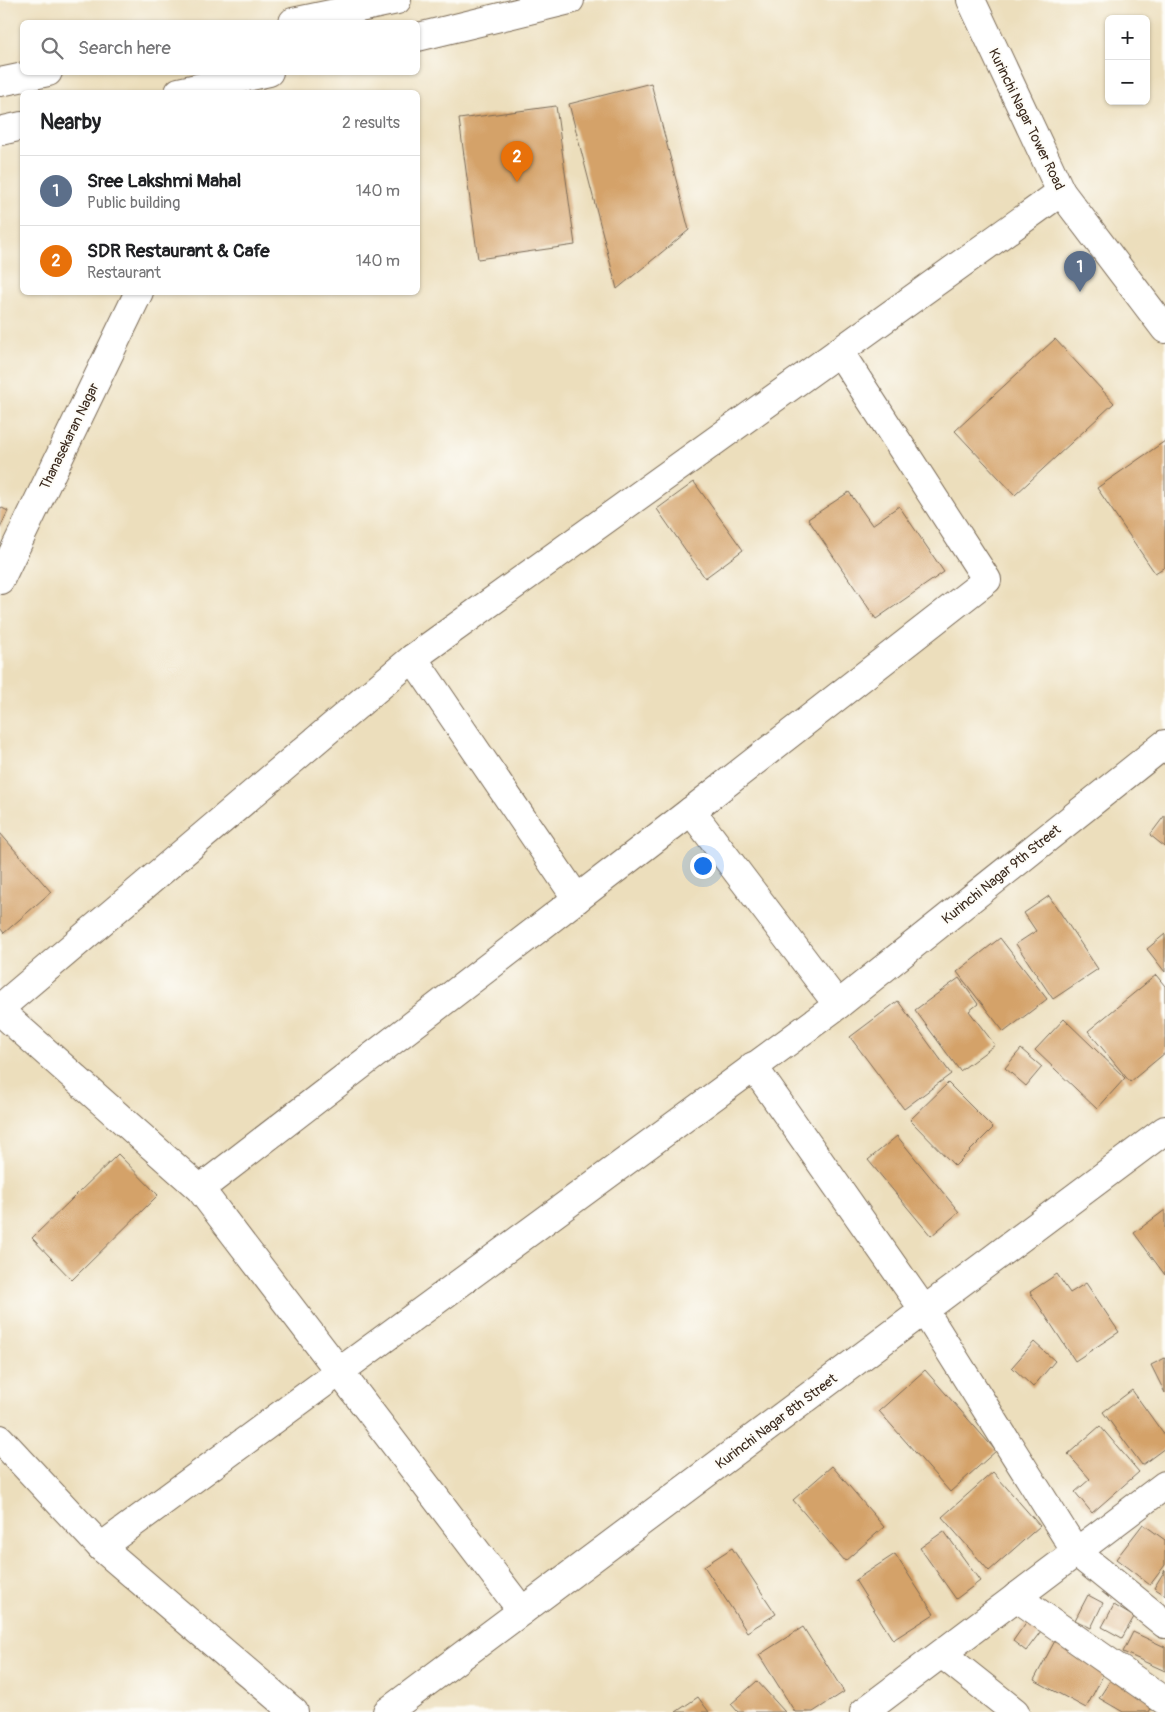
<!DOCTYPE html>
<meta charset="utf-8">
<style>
:root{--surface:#fff;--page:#f6f6f6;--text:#202124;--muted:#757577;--line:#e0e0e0;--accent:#d1495b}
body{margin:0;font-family:Pangolin,sans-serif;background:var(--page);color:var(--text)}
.controls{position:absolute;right:15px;top:15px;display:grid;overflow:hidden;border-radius:8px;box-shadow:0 1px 4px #0004}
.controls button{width:45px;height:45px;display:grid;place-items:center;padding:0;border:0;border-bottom:1px solid var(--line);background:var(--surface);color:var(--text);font:25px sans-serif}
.you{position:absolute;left:702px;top:865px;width:18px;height:18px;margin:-12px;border:4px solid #fff;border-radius:50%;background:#1a73e8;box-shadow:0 0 0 8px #1a73e833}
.badge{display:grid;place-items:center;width:32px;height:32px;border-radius:50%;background:var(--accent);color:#fff;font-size:16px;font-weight:700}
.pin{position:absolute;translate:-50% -41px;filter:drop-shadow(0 1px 2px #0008)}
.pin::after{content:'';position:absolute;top:26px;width:18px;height:15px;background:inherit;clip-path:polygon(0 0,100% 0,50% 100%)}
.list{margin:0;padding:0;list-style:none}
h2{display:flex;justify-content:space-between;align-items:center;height:65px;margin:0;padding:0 20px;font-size:21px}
h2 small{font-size:16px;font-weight:400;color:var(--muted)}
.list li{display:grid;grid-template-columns:32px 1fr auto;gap:15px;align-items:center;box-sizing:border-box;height:70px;padding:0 20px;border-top:1px solid var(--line)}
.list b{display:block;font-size:19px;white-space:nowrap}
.list p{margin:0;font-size:16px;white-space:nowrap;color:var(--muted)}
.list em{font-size:16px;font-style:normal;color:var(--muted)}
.icon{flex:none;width:28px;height:28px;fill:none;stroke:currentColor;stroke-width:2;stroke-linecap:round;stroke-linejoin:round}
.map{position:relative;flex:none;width:1165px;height:1712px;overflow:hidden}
.search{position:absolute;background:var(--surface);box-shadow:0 1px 4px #0004;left:20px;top:20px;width:400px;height:55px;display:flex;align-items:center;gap:12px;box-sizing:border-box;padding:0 18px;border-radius:8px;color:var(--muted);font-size:19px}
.panel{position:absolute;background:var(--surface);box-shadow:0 1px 4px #0004;left:20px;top:90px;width:400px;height:205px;border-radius:8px}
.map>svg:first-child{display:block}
</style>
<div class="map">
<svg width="1165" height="1712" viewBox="0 0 1165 1712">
<rect width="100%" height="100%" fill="#fdfcf7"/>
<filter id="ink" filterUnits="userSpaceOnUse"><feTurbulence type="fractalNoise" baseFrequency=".02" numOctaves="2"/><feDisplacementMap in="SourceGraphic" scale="10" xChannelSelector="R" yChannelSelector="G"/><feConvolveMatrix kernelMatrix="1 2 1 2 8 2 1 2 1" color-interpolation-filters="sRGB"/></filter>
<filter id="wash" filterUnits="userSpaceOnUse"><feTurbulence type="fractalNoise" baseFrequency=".0096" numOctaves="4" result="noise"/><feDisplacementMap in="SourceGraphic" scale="20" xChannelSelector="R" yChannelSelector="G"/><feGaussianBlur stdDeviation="1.12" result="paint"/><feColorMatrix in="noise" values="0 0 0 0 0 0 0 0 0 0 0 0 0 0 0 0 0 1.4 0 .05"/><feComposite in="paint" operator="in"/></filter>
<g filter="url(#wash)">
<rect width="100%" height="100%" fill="#ecdebc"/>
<g id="blocks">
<g fill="#d4a269">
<polygon points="651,83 689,230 617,289 569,104"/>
<polygon points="556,106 575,245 478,259 459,119"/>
<polygon points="1055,339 1114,403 1015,495 955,431"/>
<polygon points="1165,441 1165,567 1155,573 1097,488"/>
<polygon points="694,482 743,550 705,578 657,509"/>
<polygon points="849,492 872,525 899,506 944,572 876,619 808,519"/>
<polygon points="0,507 8,511 0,528"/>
<polygon points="1165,815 1165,847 1150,835"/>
<polygon points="0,833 51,892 4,933 0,928"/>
<polygon points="1049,896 1098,969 1053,999 1016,944 1036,931 1024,913"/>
<polygon points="1165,934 1165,972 1147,949"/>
<polygon points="1000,938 1047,999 1004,1032 957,972"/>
<polygon points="1156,975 1165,986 1165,1053 1130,1082 1088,1031"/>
<polygon points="959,978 978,1004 969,1011 995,1045 960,1071 915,1010"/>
<polygon points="898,1001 951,1074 904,1109 850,1037"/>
<polygon points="1064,1019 1125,1078 1097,1109 1035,1050"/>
<polygon points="1021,1049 1042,1067 1026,1086 1005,1068"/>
<polygon points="948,1083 993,1128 955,1166 910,1120"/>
<polygon points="897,1136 959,1212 931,1236 868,1160"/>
<polygon points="118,1154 158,1195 72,1280 32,1238"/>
<polygon points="1165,1210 1165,1275 1134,1233"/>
<polygon points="1057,1274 1070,1293 1086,1283 1119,1332 1075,1361 1030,1292"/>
<polygon points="1034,1342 1055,1361 1033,1387 1012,1367"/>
<polygon points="1165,1358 1165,1393 1151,1365"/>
<polygon points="925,1370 996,1451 950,1492 879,1411"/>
<polygon points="1132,1390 1165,1436 1165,1448 1142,1465 1103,1412"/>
<polygon points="1100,1426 1139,1472 1092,1513 1075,1492 1090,1479 1068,1454"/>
<polygon points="832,1466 884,1527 845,1561 793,1500"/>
<polygon points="993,1472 1040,1526 989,1571 942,1517"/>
<polygon points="1143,1524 1165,1540 1165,1565 1150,1585 1116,1559"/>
<polygon points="944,1531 980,1581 956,1599 920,1548"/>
<polygon points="732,1548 776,1614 747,1632 704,1566"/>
<polygon points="895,1554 934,1614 893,1640 855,1580"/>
<polygon points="1165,1570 1165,1595 1154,1588"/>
<polygon points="1088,1595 1103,1603 1091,1628 1075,1620"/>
<polygon points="1114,1605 1134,1617 1122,1638 1102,1627"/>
<polygon points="1027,1621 1041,1631 1026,1651 1013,1641"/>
<polygon points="803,1627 844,1692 813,1712 795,1712 759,1655"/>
<polygon points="1133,1632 1165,1647 1165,1671 1123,1652"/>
<polygon points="1057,1637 1109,1664 1086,1708 1034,1680"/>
<polygon points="1112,1678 1154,1703 1149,1712 1123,1712 1099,1698"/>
<polygon points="757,1681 785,1712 738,1712 731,1704"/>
<polygon points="698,1697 709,1712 676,1712"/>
</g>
</g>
</g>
<g filter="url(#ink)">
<use href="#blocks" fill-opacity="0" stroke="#796955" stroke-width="1"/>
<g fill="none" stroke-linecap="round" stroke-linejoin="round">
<defs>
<g id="minor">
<polyline points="0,580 139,292"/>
<polyline points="413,658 577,899"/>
<polyline points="691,811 838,1005"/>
<polyline points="0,1008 413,658 1061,192"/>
<polyline points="0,1011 200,1189 522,1611"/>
<polyline points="753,1066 924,1310 1076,1552 1165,1624"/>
<polyline points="200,1189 691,811 987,580 839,351"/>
<polyline points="0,1439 101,1547 294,1712"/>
<polyline points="101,1547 838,1005 1165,744"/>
<polyline points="1016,1597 1165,1701"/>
<polyline points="942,1654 1015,1712"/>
<polyline points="387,1712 1165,1130"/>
<polyline points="864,1712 1165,1485"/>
</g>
<polyline id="tertiary" points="971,0 1061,192 1165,329"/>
<g id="primary">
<polyline points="293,22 397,0"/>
<polyline points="418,37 570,0"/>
<polyline points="0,82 48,72"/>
<polyline points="179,92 269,72"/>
<polyline points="0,131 22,126"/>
</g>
</defs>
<use href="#minor" stroke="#796955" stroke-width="30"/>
<use href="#tertiary" stroke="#796955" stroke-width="30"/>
<use href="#primary" stroke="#796955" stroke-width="30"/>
<use href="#minor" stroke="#fff" stroke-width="28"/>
<use href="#tertiary" stroke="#fff" stroke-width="28"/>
<use href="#primary" stroke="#fff" stroke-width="28"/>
</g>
</g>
<g text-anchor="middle" stroke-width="4" stroke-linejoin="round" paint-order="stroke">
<g font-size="14" fill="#3b2a1e" stroke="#fdfcf7">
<text transform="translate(1027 119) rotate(64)" y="5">Kurinchi Nagar Tower Road</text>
<text transform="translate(69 436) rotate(-64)" y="5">Thanasekaran Nagar</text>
<text transform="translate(1001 874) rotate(-39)" y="5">Kurinchi Nagar 9th Street</text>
<text transform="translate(776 1421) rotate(-37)" y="5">Kurinchi Nagar 8th Street</text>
</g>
</g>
</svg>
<div class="controls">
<button>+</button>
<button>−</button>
</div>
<div class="you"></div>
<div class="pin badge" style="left:1080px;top:292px;background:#5c6f8a">1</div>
<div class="pin badge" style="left:517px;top:182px;background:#e8710a">2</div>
<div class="search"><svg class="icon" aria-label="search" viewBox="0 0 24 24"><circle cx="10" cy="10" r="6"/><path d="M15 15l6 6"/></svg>Search here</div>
<section class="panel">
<h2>Nearby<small>2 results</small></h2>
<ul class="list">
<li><span class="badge" style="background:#5c6f8a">1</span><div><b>Sree Lakshmi Mahal</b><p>Public building</p></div><em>140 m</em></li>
<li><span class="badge" style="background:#e8710a">2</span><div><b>SDR Restaurant &amp; Cafe</b><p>Restaurant</p></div><em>140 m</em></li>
</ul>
</section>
</div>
